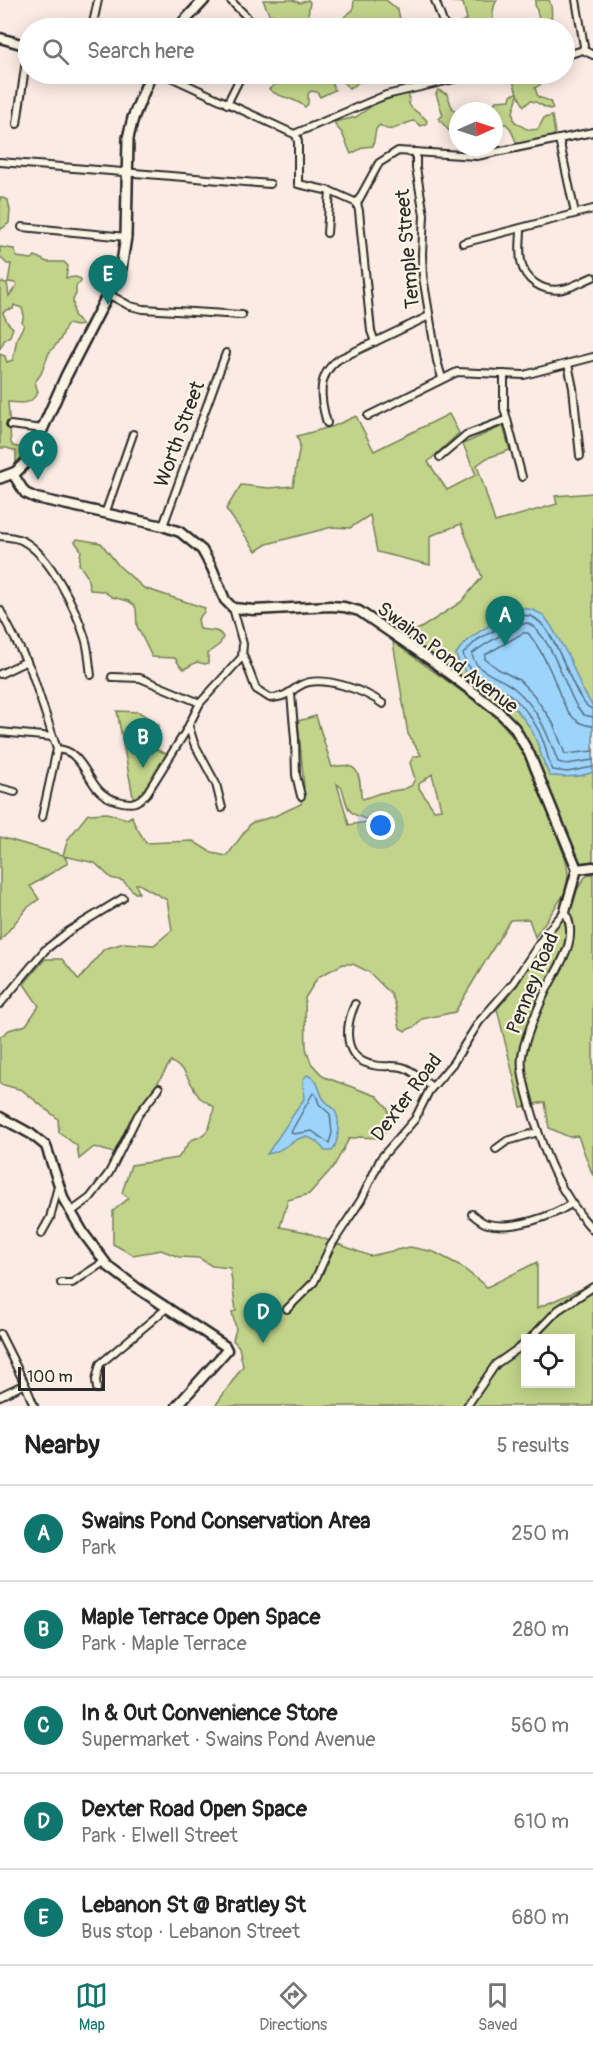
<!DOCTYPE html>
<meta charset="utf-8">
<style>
:root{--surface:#fff;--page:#f2f2f2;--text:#222;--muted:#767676;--line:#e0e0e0;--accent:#0f766e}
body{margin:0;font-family:Pangolin,sans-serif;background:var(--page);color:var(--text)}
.controls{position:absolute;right:18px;bottom:18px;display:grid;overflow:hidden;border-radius:0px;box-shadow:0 3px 15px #0003}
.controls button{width:54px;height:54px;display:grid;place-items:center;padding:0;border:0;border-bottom:2px solid var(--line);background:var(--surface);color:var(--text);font:30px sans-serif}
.compass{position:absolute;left:449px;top:102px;width:54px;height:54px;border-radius:50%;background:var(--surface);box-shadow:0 3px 15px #0003;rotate:87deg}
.scale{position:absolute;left:18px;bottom:15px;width:87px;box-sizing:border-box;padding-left:6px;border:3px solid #2b2b2b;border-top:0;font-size:16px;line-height:21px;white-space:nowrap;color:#2b2b2b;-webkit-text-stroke:4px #fcf5e5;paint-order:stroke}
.you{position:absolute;left:381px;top:826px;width:21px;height:21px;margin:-15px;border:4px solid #fff;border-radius:50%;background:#1a73e8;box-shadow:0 0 0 9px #1a73e833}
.badge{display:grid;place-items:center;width:39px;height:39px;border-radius:50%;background:var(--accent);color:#fff;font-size:20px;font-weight:700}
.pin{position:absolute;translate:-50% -50px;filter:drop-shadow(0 2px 3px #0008)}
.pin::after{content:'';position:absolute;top:32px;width:21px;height:18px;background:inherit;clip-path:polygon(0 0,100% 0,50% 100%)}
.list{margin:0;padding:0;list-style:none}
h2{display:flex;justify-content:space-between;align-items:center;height:78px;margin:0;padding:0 24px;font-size:26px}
h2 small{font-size:20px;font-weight:400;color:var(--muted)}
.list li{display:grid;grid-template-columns:39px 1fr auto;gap:18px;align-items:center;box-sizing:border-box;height:96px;padding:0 24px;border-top:2px solid var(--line)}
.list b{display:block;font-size:22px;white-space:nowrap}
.list p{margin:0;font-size:20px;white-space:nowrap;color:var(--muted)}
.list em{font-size:20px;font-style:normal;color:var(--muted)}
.icon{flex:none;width:33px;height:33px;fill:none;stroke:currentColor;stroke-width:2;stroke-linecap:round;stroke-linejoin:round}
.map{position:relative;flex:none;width:593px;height:1406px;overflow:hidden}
.search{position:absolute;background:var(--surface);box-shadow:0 3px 15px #0003;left:18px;right:18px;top:18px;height:66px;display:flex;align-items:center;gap:15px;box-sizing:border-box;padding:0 21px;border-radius:33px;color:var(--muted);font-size:22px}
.sheet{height:558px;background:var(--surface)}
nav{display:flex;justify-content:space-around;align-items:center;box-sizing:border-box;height:84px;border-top:2px solid var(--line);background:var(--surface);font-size:16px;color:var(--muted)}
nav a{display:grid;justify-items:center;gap:3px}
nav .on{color:var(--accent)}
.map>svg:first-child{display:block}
</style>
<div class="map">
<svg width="593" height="1406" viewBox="0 0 593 1406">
<rect width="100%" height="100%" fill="#fbebe4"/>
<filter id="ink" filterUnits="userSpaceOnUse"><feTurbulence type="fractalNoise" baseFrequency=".0167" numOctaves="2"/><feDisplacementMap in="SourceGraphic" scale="12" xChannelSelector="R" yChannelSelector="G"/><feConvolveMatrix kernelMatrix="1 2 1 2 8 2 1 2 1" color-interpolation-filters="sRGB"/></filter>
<g filter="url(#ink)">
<g fill="#c1d489" stroke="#76805a" stroke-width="1.5" fill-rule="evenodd">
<polygon points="263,0 293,0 300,3 308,0 310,2 308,15 310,28 287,28 280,17 269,14"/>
<polygon points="354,0 386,0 398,10 402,28 347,28 341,24 345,16 353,10"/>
<path d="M440,0H497C492,8 491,20 497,28H458L457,24L467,19L463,3Z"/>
<path d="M536,0H549C553,8 552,21 549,28H532L539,18L535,4Z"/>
<path d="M276,74H328L335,90L320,97L317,92L311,91L308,94V104L305,107C293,96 279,99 269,89L279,82V77Z"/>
<polygon points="340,74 373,74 364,77 354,86 349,88 343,82"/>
<path d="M524,74H556L554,77H544L541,84L535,88L538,97L550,101L553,109C545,110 539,101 530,101L524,106L518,95L513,112L514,121C522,126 527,132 538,129L544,118L552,116L555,133L553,136L517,144L510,128L506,124H502L494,120V111H466L476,107L481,110H489L496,101L510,100L511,95L517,93L511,75Z"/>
<polygon points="438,90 447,94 453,110 458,112 458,135 449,131 439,119 443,115 436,94"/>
<path d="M409,93C409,97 408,100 409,104C412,111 424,115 427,121L426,124L421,126L414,121C401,123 392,136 380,125L376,129L373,146L364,147L351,154L342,133L335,125V122L356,117L376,103Z"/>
<polygon points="0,197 8,200 10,210 9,223 0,230"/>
<path d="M0,247L14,249L17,257L32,259L35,256L47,262H64L68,266L66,278L76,277L81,279V282L76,286V294L73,300L74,315L82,325L76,326L68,324L66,326L60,340L49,353L41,374L35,382L38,392C30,406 23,403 8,402L11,443L13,446L23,448L28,446C27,452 22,461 16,464V451L7,448H0V354L5,356L7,362L13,360L17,338L24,325L22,322L24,315L22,308L14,305L13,309L6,310L3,313L7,322L13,328L10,336L5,339L0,349V282L7,283L9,296L17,285L16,283L8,282L11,264H7L0,257Z"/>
<polygon points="449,414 459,433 428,462 447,490 476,475 463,444 503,426 510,450 487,458 477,465 495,522 557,504 555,496 593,493 593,861 582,863 577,859 539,763 521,728 501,708 403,635 421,628 461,602 482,577 461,524 430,536 430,565 377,552 370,515 350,528 332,527 267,544 256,551 226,509 241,485 269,488 293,486 300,445 297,436 334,426 356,416 374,451"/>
<path d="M77,539L101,543L119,566L144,588L205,608L204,612L198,619L200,629C209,631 218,628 223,637L220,644L208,653V663L205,664L197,662L184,669L180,666L175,658L152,657L137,626L136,608L134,605L128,601L112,597L103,591L90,590L87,576L79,564L81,550L75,542Z"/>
<path d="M393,642L490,712C533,749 546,809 566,860C569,872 569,881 565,893L535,937L529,919L510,920L455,1012L422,1019L416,1026L405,1031L400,1028L395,1003L391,994L369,972L353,964H343L318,977L305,998L306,1048L311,1063L324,1077L377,1096L387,1107L392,1120L387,1130L377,1138L360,1137L349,1139L334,1166L309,1194L288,1200L280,1227L306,1232L370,1256L410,1247L434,1252L459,1265L487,1287L537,1262V1308L593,1284V1406H215L243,1366L239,1347L233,1340L236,1329L232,1312L236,1311L230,1268L212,1266L199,1258L179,1257L161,1250L133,1255L113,1244V1211L129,1198L122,1193L131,1165L178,1158L191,1140C210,1135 211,1125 214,1107L199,1097L184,1071L171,1061L152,1092L130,1120L114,1153L94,1147L79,1159L77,1146L59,1132L58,1119L22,1090L0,1084V1037L9,1030L26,1025L39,1006L24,984L45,959H62L79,980L104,949L124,943L154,945L172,930L167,900L139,884H136L139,893H135L123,881L111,878L95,863L64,856L68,863L30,886L39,899L27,908L0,941V837L63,855L68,839L88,814L107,813L127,819L132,816L134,823L146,843L193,841L212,853L227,856L251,823L275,816L301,804L304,787L298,721L316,716L332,767C360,760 360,776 361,797L363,799L380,793L404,789L411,786L415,779L410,763L413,757L421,755L408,734ZM432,774L441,808V809L434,810L419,788V784ZM337,784L342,788C349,812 346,813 372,821L349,825ZM526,1338H570V1384H526Z"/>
<polygon points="117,711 139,712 159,725 152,738 153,748 167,754 151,783 134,802"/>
<polygon points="593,873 593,1176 578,1136 569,1137 549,1128 545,1102 521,1107 497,1009 516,987 585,877"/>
</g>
<g fill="#9cd4fc" stroke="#6f90a8" stroke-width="1.5">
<path d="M523,608L533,610L543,615L550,624L569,657L581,687L593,707V772C579,778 565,777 550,776C542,763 540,747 533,733C528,723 520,714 513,706C496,687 462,682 456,654C469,633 502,619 523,608Z"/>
<path d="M307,1075C319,1079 318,1089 323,1098C326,1103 330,1105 334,1109C341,1118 339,1142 332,1151H325C301,1119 293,1151 267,1154L304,1099L303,1079Z"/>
</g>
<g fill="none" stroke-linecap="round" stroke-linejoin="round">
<g stroke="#586f7f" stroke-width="1.5">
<path d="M593,709C570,706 555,601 518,617L477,640L463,654C468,678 499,684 515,699C528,711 538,727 544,743C547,752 548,762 553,770L567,772L593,767"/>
<path d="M593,717L584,715L577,707C563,683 552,637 528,623C519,623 480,647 472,654C475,673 501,677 514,688C539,709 547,733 558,762L566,764L593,760"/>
<path d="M593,726C564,725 560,690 550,670C544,657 537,644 528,633H523L485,655V659L498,669L519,680L533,694L553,723L565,754L593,751"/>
<polygon points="313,1093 316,1095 319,1104 330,1114 332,1133 329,1143 312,1131 294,1134 291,1132"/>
</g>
<defs>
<g id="minor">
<polyline points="230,0 246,16 254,28"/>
<polyline points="435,0 445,28"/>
<polyline points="576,0 584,46 583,50"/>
<polyline points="92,28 98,0"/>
<polyline points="564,56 583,50 593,55"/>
<polyline points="164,74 294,134 386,95 476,74"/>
<polyline points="227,104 242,74"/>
<polyline points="17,124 28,46"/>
<polyline points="296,134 298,142 298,184 330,191 357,203"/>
<polyline points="559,139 575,213"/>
<polyline points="416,152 416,168 424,215 422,254 423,277 437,361 442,378"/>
<polyline points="0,162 270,184"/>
<polyline points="357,203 379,163 398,151 477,156 593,132"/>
<polyline points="357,203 359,211 371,331 375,342"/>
<polyline points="22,227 126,237"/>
<path d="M521,228C521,239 519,250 521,261C524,280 543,293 563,289C573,287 583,281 593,277"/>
<polyline points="327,233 330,191"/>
<polyline points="463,243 593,209"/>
<polyline points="108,294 130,306 143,309 242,315"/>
<polyline points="568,364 573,388 580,456"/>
<polyline points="504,374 504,408 522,477"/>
<polyline points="368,416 457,372 524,375 593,357"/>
<path d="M327,423C320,399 316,375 339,359L429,316"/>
<polyline points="10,425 43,429"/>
<polyline points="440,457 466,435 506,420"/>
<polyline points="105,514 133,434"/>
<polyline points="163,526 226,353"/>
<path d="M0,536C8,537 16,537 23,541C50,555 76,609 85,638C89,650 89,663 91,675"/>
<polyline points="0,610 31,670 57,749 42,817"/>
<path d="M243,655L256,689L270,698C288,697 288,692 301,685C322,674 366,691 383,704"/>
<polyline points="0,674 27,661"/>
<polyline points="112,677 140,678 200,703"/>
<polyline points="291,694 295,739 296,775 301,796"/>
<polyline points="189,727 194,743 216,784 222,808"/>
<polyline points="0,732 53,737"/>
<path d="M57,749C64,750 69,751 74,756C92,773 91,794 118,801C132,805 138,803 147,793L186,731L200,703L242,657L243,644L233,608"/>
<polyline points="0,788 15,792"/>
<polyline points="0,1004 45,950 69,931 123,898"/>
<path d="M355,1004C345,1026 342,1059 373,1065C384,1068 394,1064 405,1068C415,1072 424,1081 432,1087"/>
<polyline points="496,1149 507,1141 538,1132"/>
<polyline points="71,1212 90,1198 109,1173 138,1115 159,1088"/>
<path d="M472,1214C477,1218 482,1223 488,1224C512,1230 551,1217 571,1204"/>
<polyline points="41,1234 50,1218 58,1186"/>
<polyline points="61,1283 72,1283 104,1262"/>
<path d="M287,1309L314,1282L330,1247L361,1200L381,1158L415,1119L429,1091L453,1063L479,1022L514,982L547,932L565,911C581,942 556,968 544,995C536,1014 525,1036 522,1056C520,1072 526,1089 530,1105C544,1154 558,1192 593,1230"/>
<polyline points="0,1334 25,1384 34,1406"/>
<polyline points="531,1338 558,1310 593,1287"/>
<polyline points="97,1389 96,1380 100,1364 168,1307"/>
<polyline points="0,1396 25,1384"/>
<polyline points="467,1406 496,1364 526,1343"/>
</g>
<g id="tertiary">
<polyline points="0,38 28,46"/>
<polyline points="13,474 25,493 36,498 163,526 180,532 202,550 212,568 225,600 233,608 254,610 330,606 344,607 359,611 432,661 498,711 514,727 530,755 577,869"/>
<polyline points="565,911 577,869 593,867"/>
<polyline points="0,1117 31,1134 46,1146 64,1200 84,1234 108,1266 137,1288 225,1346 227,1350 177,1406"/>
</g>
<g id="secondary">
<polyline points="178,28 204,0"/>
<polyline points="0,478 16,472 29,459 66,376 121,269 126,237 128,138 133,118 151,74"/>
</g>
</defs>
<use href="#minor" stroke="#2b2b2b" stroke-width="10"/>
<use href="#tertiary" stroke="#2b2b2b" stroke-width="13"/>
<use href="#secondary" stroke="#2b2b2b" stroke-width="14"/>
<use href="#minor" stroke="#fcf5e5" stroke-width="6"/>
<use href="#tertiary" stroke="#fcf5e5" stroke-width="8"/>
<use href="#secondary" stroke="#fcf5e5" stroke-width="9"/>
</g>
</g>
<g text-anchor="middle" stroke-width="4.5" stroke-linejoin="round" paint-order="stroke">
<g font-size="20" fill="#2b2b2b" stroke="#fcf5e5">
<text transform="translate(407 249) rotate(-95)" y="7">Temple Street</text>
<text transform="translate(179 434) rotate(-70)" y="7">Worth Street</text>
<text transform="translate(448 657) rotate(37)" y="7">Swains Pond Avenue</text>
<text transform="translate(532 983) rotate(-68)" y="7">Penney Road</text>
<text transform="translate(406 1097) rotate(-53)" y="7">Dexter Road</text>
</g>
</g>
</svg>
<div class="controls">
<button><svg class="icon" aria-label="locate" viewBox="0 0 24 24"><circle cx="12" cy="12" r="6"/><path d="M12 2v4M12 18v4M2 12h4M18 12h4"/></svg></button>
</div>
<svg class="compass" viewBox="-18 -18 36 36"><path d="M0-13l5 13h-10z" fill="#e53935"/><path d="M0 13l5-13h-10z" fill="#767676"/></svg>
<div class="scale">100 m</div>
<div class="you"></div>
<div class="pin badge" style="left:505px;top:646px">A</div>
<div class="pin badge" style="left:143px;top:768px">B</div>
<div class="pin badge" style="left:38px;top:480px">C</div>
<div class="pin badge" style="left:263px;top:1343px">D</div>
<div class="pin badge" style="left:108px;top:305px">E</div>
<div class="search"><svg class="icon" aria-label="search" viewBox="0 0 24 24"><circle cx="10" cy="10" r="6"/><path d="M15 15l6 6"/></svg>Search here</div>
</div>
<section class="sheet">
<h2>Nearby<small>5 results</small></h2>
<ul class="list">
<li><span class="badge">A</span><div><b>Swains Pond Conservation Area</b><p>Park</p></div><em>250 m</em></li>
<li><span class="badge">B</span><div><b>Maple Terrace Open Space</b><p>Park · Maple Terrace</p></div><em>280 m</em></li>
<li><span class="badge">C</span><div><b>In &amp; Out Convenience Store</b><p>Supermarket · Swains Pond Avenue</p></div><em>560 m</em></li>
<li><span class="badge">D</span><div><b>Dexter Road Open Space</b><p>Park · Elwell Street</p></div><em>610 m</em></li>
<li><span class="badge">E</span><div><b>Lebanon St @ Bratley St</b><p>Bus stop · Lebanon Street</p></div><em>680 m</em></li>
</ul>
</section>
<nav>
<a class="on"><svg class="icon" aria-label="map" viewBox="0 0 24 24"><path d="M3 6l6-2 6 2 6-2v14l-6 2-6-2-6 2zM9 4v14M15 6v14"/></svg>Map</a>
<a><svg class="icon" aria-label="directions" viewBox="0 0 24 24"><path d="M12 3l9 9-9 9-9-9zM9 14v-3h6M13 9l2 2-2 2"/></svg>Directions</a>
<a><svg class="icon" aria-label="saved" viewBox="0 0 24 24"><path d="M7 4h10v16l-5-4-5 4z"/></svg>Saved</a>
</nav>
